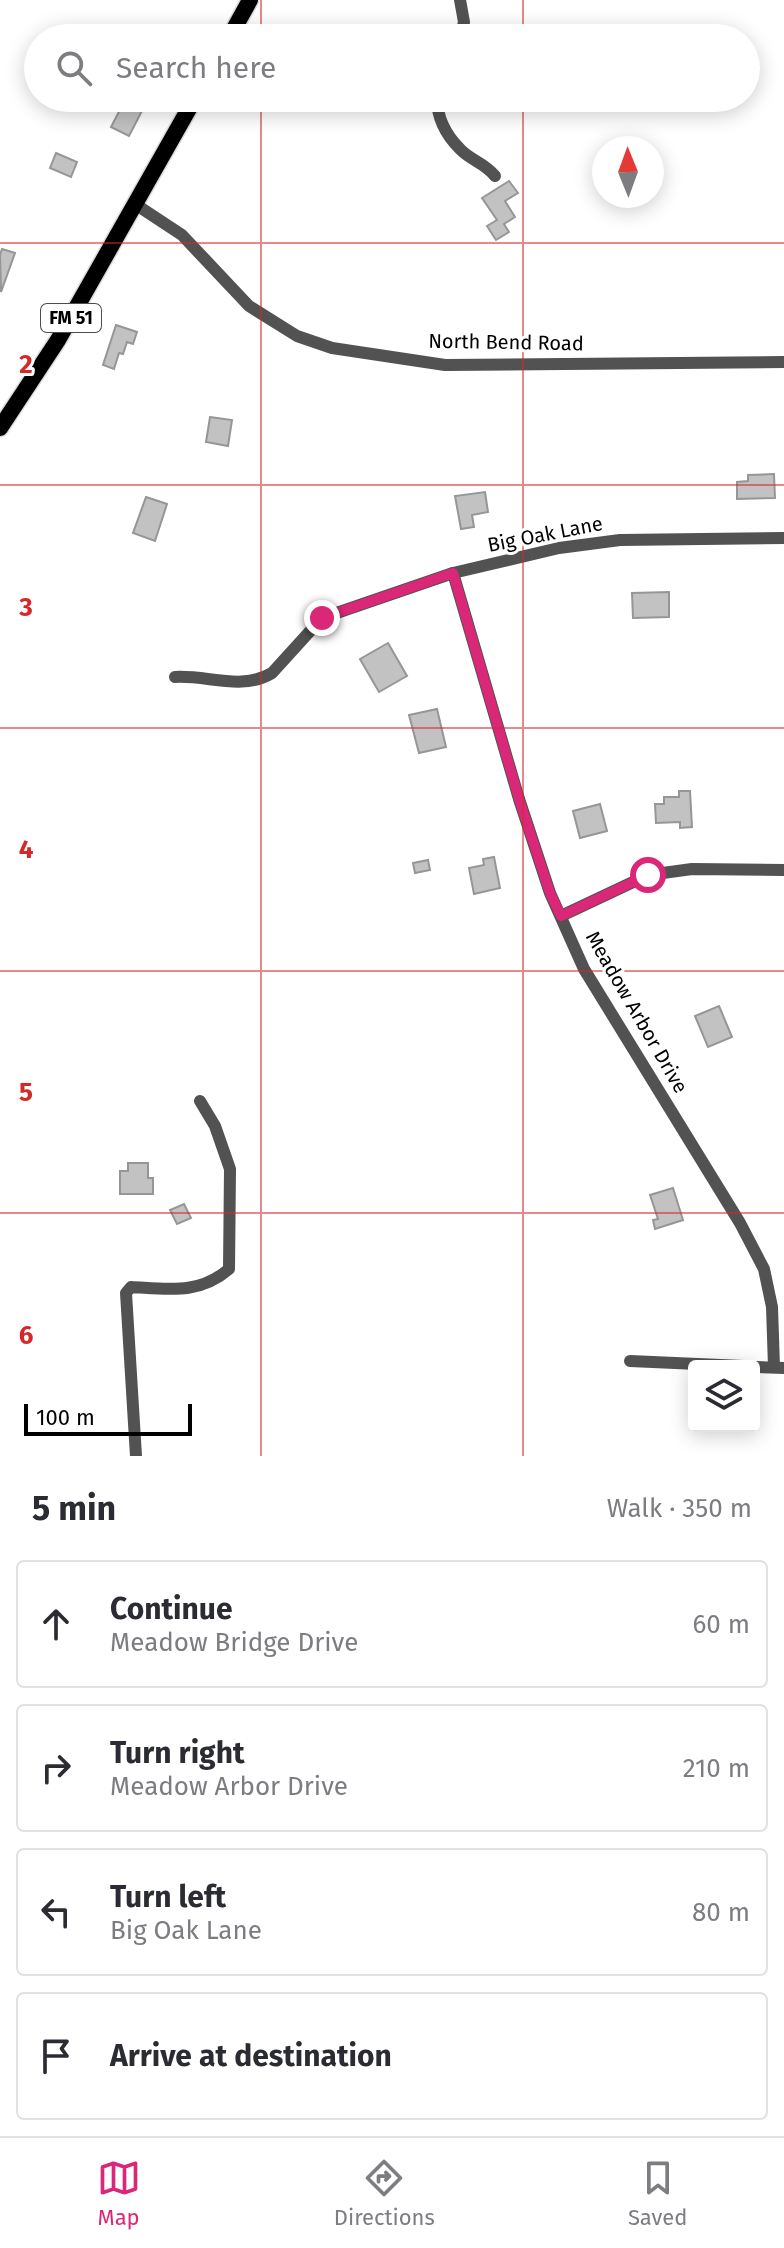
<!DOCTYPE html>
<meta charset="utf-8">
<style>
:root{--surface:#fff;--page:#f2f2f3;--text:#2b2b33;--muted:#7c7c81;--line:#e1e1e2;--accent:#db2777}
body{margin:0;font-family:"Fira Sans",sans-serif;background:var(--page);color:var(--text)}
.controls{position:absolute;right:24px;bottom:24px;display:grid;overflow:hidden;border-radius:8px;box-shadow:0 4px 20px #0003}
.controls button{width:72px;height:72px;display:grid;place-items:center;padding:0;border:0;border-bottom:2px solid var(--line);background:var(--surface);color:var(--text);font:40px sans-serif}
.compass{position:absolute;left:592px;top:136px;width:72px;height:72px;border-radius:50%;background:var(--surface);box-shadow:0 4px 20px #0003;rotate:359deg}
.scale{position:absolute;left:24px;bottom:20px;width:168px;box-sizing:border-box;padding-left:8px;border:4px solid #000;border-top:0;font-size:22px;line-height:28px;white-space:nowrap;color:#000;-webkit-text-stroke:6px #fff;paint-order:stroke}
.stop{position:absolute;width:24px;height:24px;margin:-18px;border:6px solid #db2777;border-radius:50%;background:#fff}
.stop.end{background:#db2777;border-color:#fff;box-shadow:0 2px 8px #0008}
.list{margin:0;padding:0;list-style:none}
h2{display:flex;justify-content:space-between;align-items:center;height:104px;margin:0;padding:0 32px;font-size:34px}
h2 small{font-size:26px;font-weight:400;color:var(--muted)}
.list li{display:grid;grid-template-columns:52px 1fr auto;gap:24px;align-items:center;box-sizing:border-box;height:128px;margin:0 16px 16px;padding:0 16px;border:2px solid var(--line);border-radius:8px}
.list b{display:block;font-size:30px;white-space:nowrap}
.list p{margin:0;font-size:26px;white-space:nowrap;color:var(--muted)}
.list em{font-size:26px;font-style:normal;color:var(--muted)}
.icon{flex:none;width:44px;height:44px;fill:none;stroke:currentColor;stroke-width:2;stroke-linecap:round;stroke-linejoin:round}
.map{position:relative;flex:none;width:784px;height:1456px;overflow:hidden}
.search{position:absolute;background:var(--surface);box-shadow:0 4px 20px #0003;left:24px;right:24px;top:24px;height:88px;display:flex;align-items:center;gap:20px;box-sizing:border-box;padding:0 28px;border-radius:44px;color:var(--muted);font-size:30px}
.sheet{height:680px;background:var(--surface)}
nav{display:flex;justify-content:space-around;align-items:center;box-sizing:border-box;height:112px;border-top:2px solid var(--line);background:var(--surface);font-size:22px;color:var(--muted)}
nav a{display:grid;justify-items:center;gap:4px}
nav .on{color:var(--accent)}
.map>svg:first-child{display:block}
</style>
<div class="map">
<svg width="784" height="1456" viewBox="0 0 784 1456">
<rect width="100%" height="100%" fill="#fff"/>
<g fill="#c2c2c2" stroke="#969696" stroke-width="2">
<polygon points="126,98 144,107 129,136 111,127"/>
<polygon points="56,153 77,162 71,177 50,168"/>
<polygon points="509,181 518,193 505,201 515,217 504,224 509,232 496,240 487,226 497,220 482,198"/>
<polygon points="2,249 15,253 1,292 0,255"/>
<polygon points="116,325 137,332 133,344 127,342 123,354 119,353 114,369 103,365"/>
<polygon points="210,417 232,420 228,446 206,442"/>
<polygon points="774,474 775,498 737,499 737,482 748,481 748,475"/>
<polygon points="485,492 488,512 472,515 474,527 461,529 455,496"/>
<polygon points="146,497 167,504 155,541 133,533"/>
<polygon points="669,592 669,617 633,618 632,593"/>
<polygon points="388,643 407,676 379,692 360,659"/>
<polygon points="437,709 446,747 419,753 409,715"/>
<polygon points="679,791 690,791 692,827 680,828 680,822 656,823 655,804 664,804 664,797 679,797"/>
<polygon points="600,804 607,831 580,838 573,811"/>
<polygon points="494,857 500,888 474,894 469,868 484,865 483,859"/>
<polygon points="428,860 430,870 415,873 413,863"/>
<polygon points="719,1006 732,1037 708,1047 695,1016"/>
<polygon points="128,1163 148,1163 148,1178 153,1178 153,1194 120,1194 120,1171 128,1171"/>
<polygon points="673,1188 683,1220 655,1229 653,1220 658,1219 650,1195"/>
<polygon points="184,1204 191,1218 177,1224 170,1210"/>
</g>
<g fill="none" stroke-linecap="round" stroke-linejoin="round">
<defs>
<g id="major">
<polyline points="229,38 250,0"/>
<polyline points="0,428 58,340 195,98"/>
</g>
</defs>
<use href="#major" stroke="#dbdbdb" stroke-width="19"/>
<g stroke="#525252" stroke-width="12">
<polyline points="460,38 464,22 460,0"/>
<path d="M437,98C437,117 446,135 460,149C470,160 485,163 495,176"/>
<polyline points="135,204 182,235 249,306 297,336 332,348 445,365 784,362"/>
<polyline points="453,573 519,799 550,893 584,969 740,1223 764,1269 772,1307 774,1367"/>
<path d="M175,677C208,675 242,691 272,673L322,618L453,573L559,548L620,540L784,538"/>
<polyline points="561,916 648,875 692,869 784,870"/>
<polyline points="630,1361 743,1366"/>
<polyline points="754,1367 784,1368"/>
<path d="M136,1456L126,1293L131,1287C168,1289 199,1295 229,1269L230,1169L215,1126L200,1101"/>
</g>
<use href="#major" stroke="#000" stroke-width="16"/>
</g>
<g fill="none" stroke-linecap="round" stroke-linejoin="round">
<polyline stroke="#db2777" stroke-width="10" points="322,618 453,573 519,799 550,893 561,916 648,875"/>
</g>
<path fill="none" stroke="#d62828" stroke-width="2" stroke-opacity="0.55" d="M261,0V38M523,0V38M261,98V1456M523,98V1456M0,243H784M0,485H784M0,728H784M0,971H784M0,1213H784"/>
<g text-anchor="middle" stroke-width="6" stroke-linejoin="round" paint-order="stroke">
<rect fill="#fff" stroke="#4c4c4c" stroke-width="2" x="41" y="304" width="60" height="28" rx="6"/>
<g font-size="18" font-weight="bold" fill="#000">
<text x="71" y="324">FM 51</text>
</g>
<g font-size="20" fill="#000" stroke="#fff">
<text transform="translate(506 342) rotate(1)" y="7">North Bend Road</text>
<text transform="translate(545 534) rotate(-11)" y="7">Big Oak Lane</text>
<text transform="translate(637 1012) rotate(60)" y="7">Meadow Arbor Drive</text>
</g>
</g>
<g font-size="26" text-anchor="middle" font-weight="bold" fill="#d62828" stroke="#fff" stroke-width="6" stroke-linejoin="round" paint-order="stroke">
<text x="26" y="373">2</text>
<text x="26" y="616">3</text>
<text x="26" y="858">4</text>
<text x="26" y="1101">5</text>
<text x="26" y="1344">6</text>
</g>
</svg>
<div class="controls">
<button><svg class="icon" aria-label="layers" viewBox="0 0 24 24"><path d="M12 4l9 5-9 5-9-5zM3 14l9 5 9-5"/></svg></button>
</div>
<svg class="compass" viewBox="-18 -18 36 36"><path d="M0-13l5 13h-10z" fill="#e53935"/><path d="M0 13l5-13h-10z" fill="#7c7c81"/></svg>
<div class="scale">100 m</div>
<div class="stop" style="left:648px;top:875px"></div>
<div class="stop end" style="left:322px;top:618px"></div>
<div class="search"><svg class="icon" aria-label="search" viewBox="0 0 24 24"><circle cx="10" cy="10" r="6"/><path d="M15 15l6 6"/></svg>Search here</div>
</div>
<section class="sheet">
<h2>5 min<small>Walk · 350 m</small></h2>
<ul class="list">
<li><svg class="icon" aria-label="ahead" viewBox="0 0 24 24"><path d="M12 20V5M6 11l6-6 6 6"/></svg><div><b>Continue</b><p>Meadow Bridge Drive</p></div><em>60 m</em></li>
<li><svg class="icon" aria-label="right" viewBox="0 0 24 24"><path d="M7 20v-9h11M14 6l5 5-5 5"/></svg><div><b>Turn right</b><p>Meadow Arbor Drive</p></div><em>210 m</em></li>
<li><svg class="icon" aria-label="left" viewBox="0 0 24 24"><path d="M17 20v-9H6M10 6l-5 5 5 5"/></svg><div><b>Turn left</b><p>Big Oak Lane</p></div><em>80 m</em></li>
<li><svg class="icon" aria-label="arrive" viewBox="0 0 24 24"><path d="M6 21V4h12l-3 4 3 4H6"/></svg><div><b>Arrive at destination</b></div></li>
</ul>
</section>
<nav>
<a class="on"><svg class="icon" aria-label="map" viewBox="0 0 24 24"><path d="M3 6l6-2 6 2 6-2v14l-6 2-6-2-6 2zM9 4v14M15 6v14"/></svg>Map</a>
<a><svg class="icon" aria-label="directions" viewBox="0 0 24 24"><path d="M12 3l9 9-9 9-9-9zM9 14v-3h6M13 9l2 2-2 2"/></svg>Directions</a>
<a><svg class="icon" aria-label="saved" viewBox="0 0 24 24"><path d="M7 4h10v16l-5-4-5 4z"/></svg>Saved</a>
</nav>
